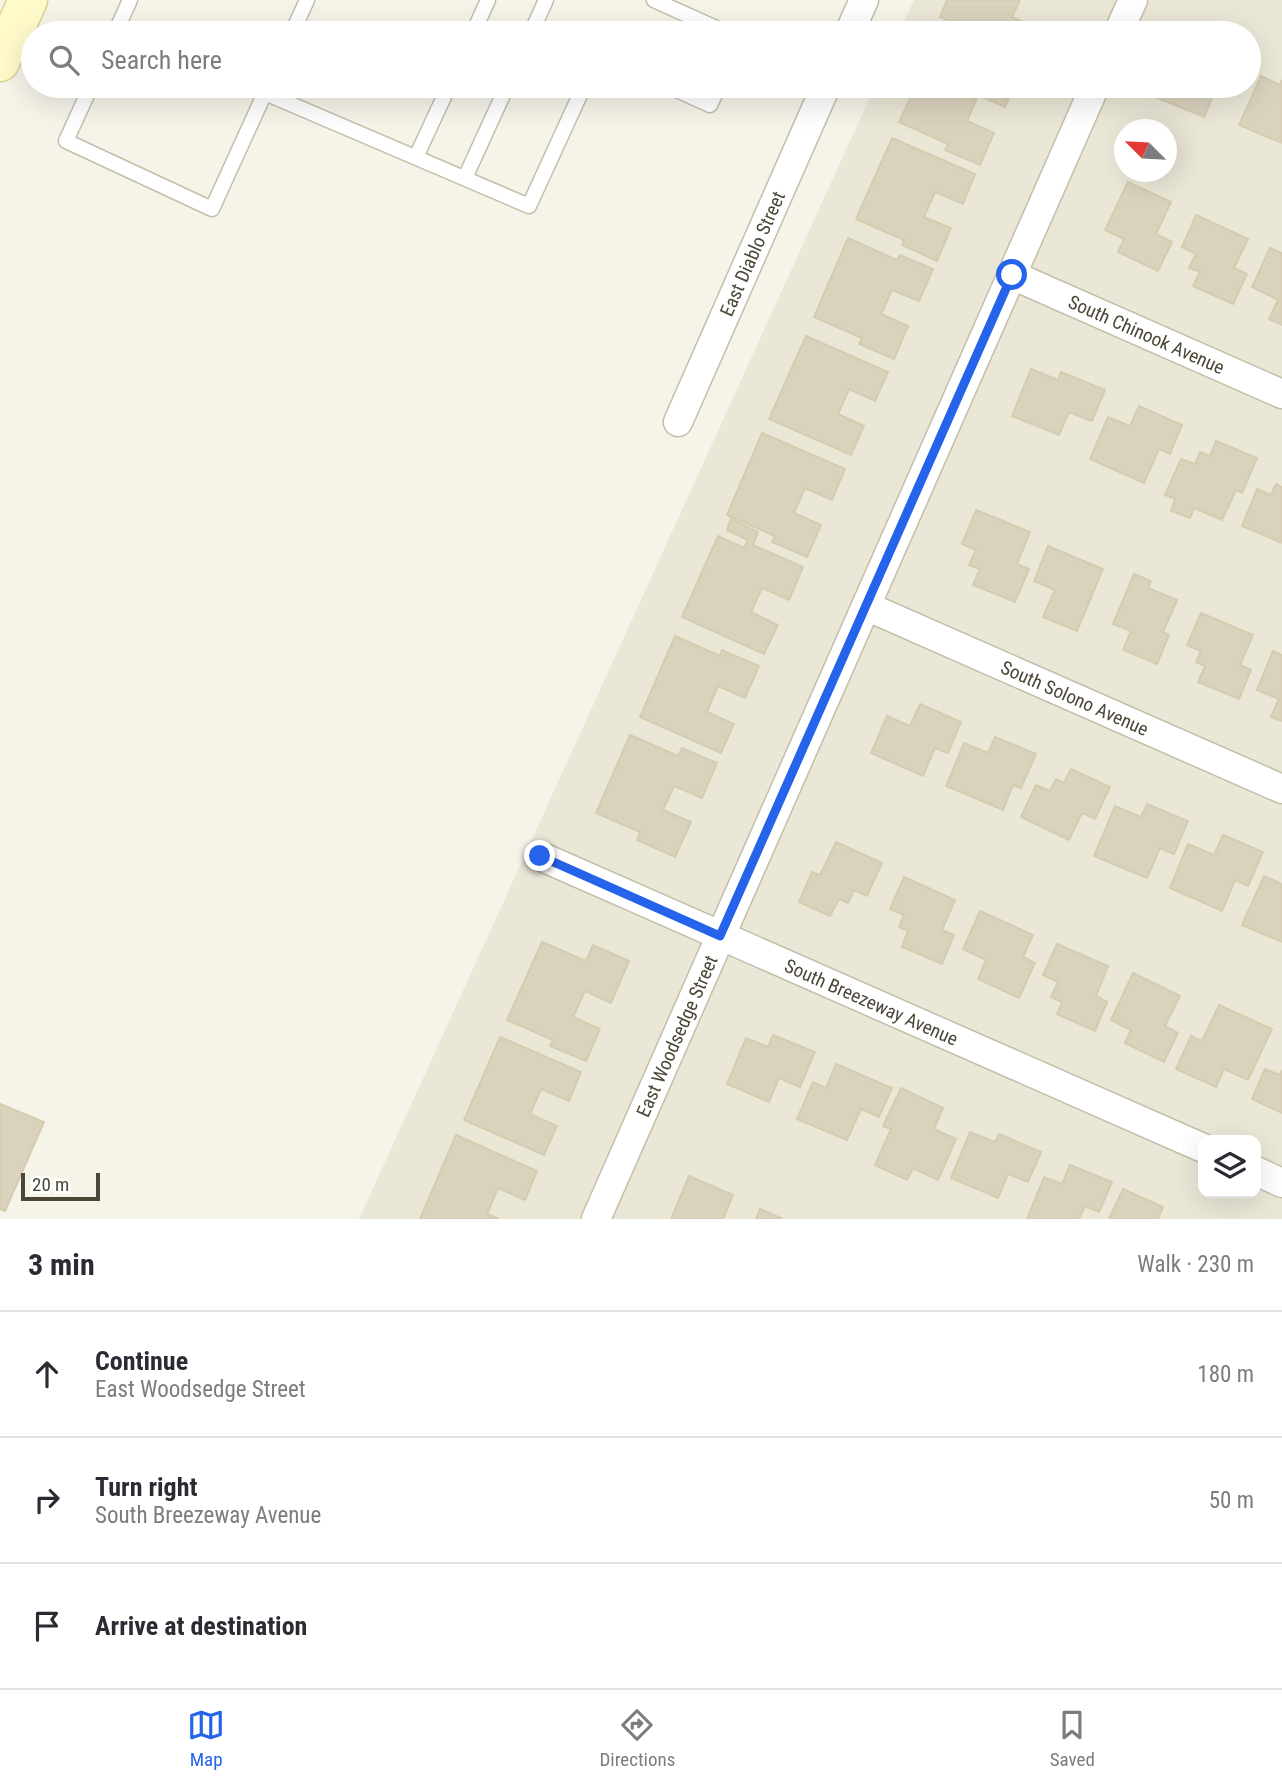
<!DOCTYPE html>
<meta charset="utf-8">
<style>
:root{--surface:#fff;--page:#f2f2f3;--text:#2b2b33;--muted:#7c7c81;--line:#e1e1e2;--accent:#2563eb}
body{margin:0;font-family:"Roboto Condensed",sans-serif;background:var(--page);color:var(--text)}
.controls{position:absolute;right:21px;bottom:21px;display:grid;overflow:hidden;border-radius:14px;box-shadow:0 7px 28px #0002}
.controls button{width:63px;height:63px;display:grid;place-items:center;padding:0;border:0;border-bottom:2px solid var(--line);background:var(--surface);color:var(--text);font:35px sans-serif}
.compass{position:absolute;left:1114px;top:119px;width:63px;height:63px;border-radius:50%;background:var(--surface);box-shadow:0 7px 28px #0002;rotate:294deg}
.scale{position:absolute;left:21px;bottom:18px;width:79px;box-sizing:border-box;padding-left:7px;border:4px solid #4b4636;border-top:0;font-size:19px;line-height:24px;white-space:nowrap;color:#4b4636;-webkit-text-stroke:5px #fff;paint-order:stroke}
.stop{position:absolute;width:21px;height:21px;margin:-16px;border:5px solid #2563eb;border-radius:50%;background:#fff}
.stop.end{background:#2563eb;border-color:#fff;box-shadow:0 2px 7px #0008}
.list{margin:0;padding:0;list-style:none}
h2{display:flex;justify-content:space-between;align-items:center;height:91px;margin:0;padding:0 28px;font-size:30px}
h2 small{font-size:23px;font-weight:400;color:var(--muted)}
.list li{display:grid;grid-template-columns:46px 1fr auto;gap:21px;align-items:center;box-sizing:border-box;height:126px;padding:0 28px;border-top:2px solid var(--line)}
.list b{display:block;font-size:26px;white-space:nowrap}
.list p{margin:0;font-size:23px;white-space:nowrap;color:var(--muted)}
.list em{font-size:23px;font-style:normal;color:var(--muted)}
.icon{flex:none;width:38px;height:38px;fill:none;stroke:currentColor;stroke-width:2;stroke-linecap:round;stroke-linejoin:round}
.map{position:relative;flex:none;width:1282px;height:1219px;overflow:hidden}
.search{position:absolute;background:var(--surface);box-shadow:0 7px 28px #0002;left:21px;right:21px;top:21px;height:77px;display:flex;align-items:center;gap:18px;box-sizing:border-box;padding:0 24px;border-radius:38px;color:var(--muted);font-size:26px}
.sheet{height:469px;background:var(--surface)}
nav{display:flex;justify-content:space-around;align-items:center;box-sizing:border-box;height:98px;border-top:2px solid var(--line);background:var(--surface);font-size:19px;color:var(--muted)}
nav a{display:grid;justify-items:center;gap:4px}
nav .on{color:var(--accent)}
.map>svg:first-child{display:block}
</style>
<div class="map">
<svg width="1282" height="1219" viewBox="0 0 1282 1219">
<rect width="100%" height="100%" fill="#f6f4e9"/>
<path fill="#ebe7d7" fill-rule="evenodd" d="M914,0H1282V1219H359L875,86H1249V33H899ZM1124,130H1166V172H1124ZM1203,1140H1256V1193H1203Z"/>
<g fill="#d9d2bd" stroke="#d5ccb0" stroke-width="2">
<polygon points="947,0 1020,0 1012,17 1039,29 1037,33 978,33 940,17"/>
<polygon points="1261,76 1280,85 1282,80 1282,143 1239,125"/>
<polygon points="916,86 1014,86 1005,107 978,95 967,121 994,133 980,165 945,150 948,144 899,122"/>
<polygon points="1157,86 1217,86 1204,117 1153,96"/>
<polygon points="892,138 975,174 963,204 935,192 924,217 951,228 937,261 902,245 904,240 856,219"/>
<polygon points="1128,182 1171,202 1156,234 1172,242 1158,271 1118,252 1124,239 1105,230"/>
<polygon points="1196,215 1248,239 1234,268 1247,274 1233,304 1193,286 1200,272 1189,268 1196,254 1182,247"/>
<polygon points="848,238 897,260 900,255 933,269 919,301 892,290 881,314 908,326 894,359 859,344 862,338 814,317"/>
<polygon points="1270,248 1282,253 1282,325 1269,319 1278,300 1252,287"/>
<polygon points="806,336 888,372 875,401 849,389 838,414 864,426 851,455 769,419"/>
<polygon points="1031,369 1058,380 1061,372 1105,390 1092,421 1069,412 1059,435 1012,416"/>
<polygon points="1139,406 1182,425 1170,454 1159,449 1144,483 1090,459 1108,417 1130,426"/>
<polygon points="762,433 845,469 832,500 805,488 794,513 821,525 807,557 772,542 775,536 727,515"/>
<polygon points="1216,441 1257,458 1242,493 1236,490 1222,520 1194,508 1190,518 1171,511 1175,499 1165,495 1181,459 1195,464 1200,452 1210,456"/>
<polygon points="1276,484 1282,487 1282,543 1242,526 1257,489 1271,495"/>
<polygon points="976,510 1030,532 1017,564 1029,569 1015,602 973,585 980,569 969,565 976,550 962,544"/>
<polygon points="731,519 758,532 753,545 803,567 789,600 762,588 751,612 778,625 764,654 682,617 718,536 744,548 748,540 727,530"/>
<polygon points="1048,546 1103,569 1077,631 1043,617 1055,590 1034,581"/>
<polygon points="1134,574 1151,581 1148,588 1177,600 1163,632 1169,635 1157,664 1123,650 1131,631 1113,624"/>
<polygon points="1201,613 1253,635 1240,665 1251,670 1239,699 1198,682 1205,666 1196,662 1201,651 1187,645"/>
<polygon points="675,636 720,656 722,650 759,666 745,698 718,686 707,712 734,724 721,753 640,717"/>
<polygon points="1273,651 1282,655 1282,721 1271,717 1279,699 1257,690"/>
<polygon points="920,704 961,722 948,753 935,748 923,776 871,753 887,716 910,726"/>
<polygon points="630,735 678,756 682,748 717,763 702,798 674,786 663,810 691,822 675,857 637,840 640,832 596,813"/>
<polygon points="995,737 1036,754 1021,788 1013,785 1003,810 946,786 964,743 988,753"/>
<polygon points="1071,769 1110,787 1095,819 1082,813 1069,840 1021,817 1036,785 1050,791 1056,779 1064,783"/>
<polygon points="1147,804 1188,821 1174,854 1160,848 1147,878 1094,856 1115,806 1141,817"/>
<polygon points="1223,835 1263,852 1248,886 1235,880 1222,911 1170,888 1188,844 1214,855"/>
<polygon points="836,842 882,863 867,896 854,890 848,903 839,899 830,916 799,902 812,872 820,875"/>
<polygon points="1264,876 1282,884 1282,942 1242,925"/>
<polygon points="904,877 955,900 942,930 954,935 942,964 902,947 908,931 899,927 904,915 890,909"/>
<polygon points="980,911 1033,935 1023,957 1035,963 1019,998 978,979 986,960 963,949"/>
<polygon points="542,942 586,961 593,945 629,961 611,1003 585,991 573,1017 600,1029 586,1061 550,1046 553,1040 507,1020"/>
<polygon points="1057,944 1108,966 1096,996 1107,1002 1095,1031 1057,1014 1062,1002 1051,997 1058,982 1043,975"/>
<polygon points="1133,973 1180,996 1165,1026 1178,1033 1164,1062 1125,1043 1131,1030 1111,1020"/>
<polygon points="1219,1005 1272,1029 1248,1080 1224,1069 1216,1087 1176,1069 1191,1036 1202,1041"/>
<polygon points="773,1035 815,1052 800,1087 779,1078 769,1102 727,1084 746,1038 768,1047"/>
<polygon points="500,1037 581,1072 569,1101 541,1089 530,1114 557,1126 544,1155 464,1120"/>
<polygon points="836,1064 892,1088 879,1117 861,1109 847,1140 797,1119 813,1082 826,1088"/>
<polygon points="1265,1069 1280,1075 1282,1070 1282,1113 1252,1099"/>
<polygon points="901,1088 943,1108 934,1129 956,1139 938,1180 913,1168 907,1180 875,1165 891,1129 883,1126"/>
<polygon points="0,1104 44,1122 5,1211 0,1209"/>
<polygon points="970,1132 995,1142 999,1134 1041,1152 1028,1182 1008,1174 998,1198 951,1178"/>
<polygon points="456,1135 537,1171 525,1200 498,1188 487,1214 499,1219 420,1219"/>
<polygon points="1070,1165 1112,1182 1099,1212 1085,1206 1079,1219 1027,1219 1044,1177 1062,1184"/>
<polygon points="689,1176 733,1195 723,1219 671,1219"/>
<polygon points="1123,1189 1163,1207 1158,1219 1109,1219"/>
<polygon points="760,1209 783,1219 756,1219"/>
</g>
<g fill="none" stroke-linecap="round" stroke-linejoin="round">
<defs>
<g id="service">
<polyline points="654,0 727,33"/>
<polyline points="115,33 130,0"/>
<polyline points="292,33 307,0"/>
<polyline points="473,33 488,0"/>
<polyline points="531,33 546,0"/>
<polyline points="91,86 66,141 212,209 268,86"/>
<polyline points="668,86 710,105 719,86"/>
<polyline points="265,93 529,206 584,86"/>
<polyline points="416,157 449,86"/>
<polyline points="465,178 507,86"/>
</g>
<g id="minor">
<polyline points="849,33 864,0"/>
<polyline points="1118,33 1133,0"/>
<path id="s1" d="M1012,275L1282,394"/>
<path id="s2" d="M678,422L826,86"/>
<path id="s3" d="M866,606L1282,789"/>
<path id="s4" d="M540,856L1203,1148"/>
<polyline points="1256,1171 1282,1183"/>
<path id="s5" d="M596,1219L1095,86"/>
</g>
<polyline id="secondary" points="0,62 28,0"/>
</defs>
<use href="#service" stroke="#c3beaa" stroke-width="17"/>
<use href="#minor" stroke="#c3beaa" stroke-width="31"/>
<use href="#secondary" stroke="#dbd394" stroke-width="41"/>
<use href="#service" stroke="#fff" stroke-width="14"/>
<use href="#minor" stroke="#fff" stroke-width="28"/>
<use href="#secondary" stroke="#fffaca" stroke-width="38"/>
</g>
<g fill="none" stroke-linecap="round" stroke-linejoin="round">
<polyline stroke="#2563eb" stroke-width="9" points="540,856 720,936 1012,275"/>
</g>
<g text-anchor="middle" stroke-width="7" stroke-linejoin="round" paint-order="stroke">
<g font-size="19" fill="#4b4636" stroke="#fff">
<text dy="7" stroke="none"><textPath href="#s2" startOffset="184">East Diablo Street</textPath></text>
<text dy="7" stroke="none"><textPath href="#s1" startOffset="147">South Chinook Avenue</textPath></text>
<text dy="7" stroke="none"><textPath href="#s3" startOffset="228">South Solono Avenue</textPath></text>
<text dy="7" stroke="none"><textPath href="#s4" startOffset="362">South Breezeway Avenue</textPath></text>
<text dy="7" stroke="none"><textPath href="#s5" startOffset="200">East Woodsedge Street</textPath></text>
</g>
</g>
</svg>
<div class="controls">
<button><svg class="icon" aria-label="layers" viewBox="0 0 24 24"><path d="M12 4l9 5-9 5-9-5zM3 14l9 5 9-5"/></svg></button>
</div>
<svg class="compass" viewBox="-18 -18 36 36"><path d="M0-13l5 13h-10z" fill="#e53935"/><path d="M0 13l5-13h-10z" fill="#7c7c81"/></svg>
<div class="scale">20 m</div>
<div class="stop" style="left:1012px;top:275px"></div>
<div class="stop end" style="left:540px;top:856px"></div>
<div class="search"><svg class="icon" aria-label="search" viewBox="0 0 24 24"><circle cx="10" cy="10" r="6"/><path d="M15 15l6 6"/></svg>Search here</div>
</div>
<section class="sheet">
<h2>3 min<small>Walk · 230 m</small></h2>
<ul class="list">
<li><svg class="icon" aria-label="ahead" viewBox="0 0 24 24"><path d="M12 20V5M6 11l6-6 6 6"/></svg><div><b>Continue</b><p>East Woodsedge Street</p></div><em>180 m</em></li>
<li><svg class="icon" aria-label="right" viewBox="0 0 24 24"><path d="M7 20v-9h11M14 6l5 5-5 5"/></svg><div><b>Turn right</b><p>South Breezeway Avenue</p></div><em>50 m</em></li>
<li><svg class="icon" aria-label="arrive" viewBox="0 0 24 24"><path d="M6 21V4h12l-3 4 3 4H6"/></svg><div><b>Arrive at destination</b></div></li>
</ul>
</section>
<nav>
<a class="on"><svg class="icon" aria-label="map" viewBox="0 0 24 24"><path d="M3 6l6-2 6 2 6-2v14l-6 2-6-2-6 2zM9 4v14M15 6v14"/></svg>Map</a>
<a><svg class="icon" aria-label="directions" viewBox="0 0 24 24"><path d="M12 3l9 9-9 9-9-9zM9 14v-3h6M13 9l2 2-2 2"/></svg>Directions</a>
<a><svg class="icon" aria-label="saved" viewBox="0 0 24 24"><path d="M7 4h10v16l-5-4-5 4z"/></svg>Saved</a>
</nav>
